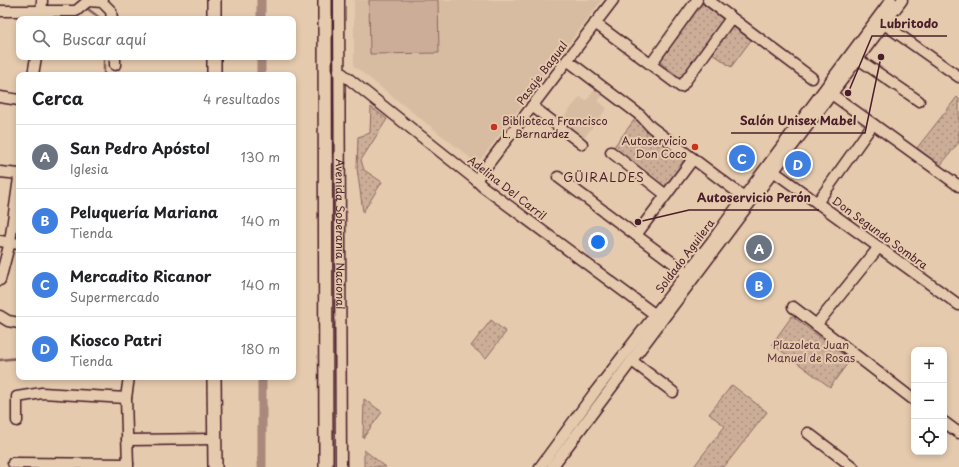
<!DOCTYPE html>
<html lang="es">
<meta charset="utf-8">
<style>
:root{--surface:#fff;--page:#f6f6f6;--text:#202124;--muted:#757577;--line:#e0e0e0;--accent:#db2777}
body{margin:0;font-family:"Playpen Sans",sans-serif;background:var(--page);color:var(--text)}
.controls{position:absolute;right:12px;bottom:12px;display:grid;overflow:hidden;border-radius:8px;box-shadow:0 2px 6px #0003}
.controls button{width:36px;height:36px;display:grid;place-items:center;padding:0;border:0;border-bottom:1px solid var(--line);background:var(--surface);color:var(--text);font:20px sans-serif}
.you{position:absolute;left:598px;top:242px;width:14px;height:14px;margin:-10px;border:3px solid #fff;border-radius:50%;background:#1a73e8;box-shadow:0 0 0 6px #1a73e833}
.badge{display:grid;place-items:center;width:26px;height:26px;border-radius:50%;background:var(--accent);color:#fff;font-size:13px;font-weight:700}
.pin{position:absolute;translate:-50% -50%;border:2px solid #fff;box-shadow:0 1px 4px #0006}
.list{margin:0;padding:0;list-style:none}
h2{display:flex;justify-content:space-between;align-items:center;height:52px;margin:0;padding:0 16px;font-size:17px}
h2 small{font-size:13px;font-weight:400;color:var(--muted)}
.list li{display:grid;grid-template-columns:26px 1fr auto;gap:12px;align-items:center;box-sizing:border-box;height:64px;padding:0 16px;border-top:1px solid var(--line)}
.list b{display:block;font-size:15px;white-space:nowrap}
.list p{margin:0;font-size:13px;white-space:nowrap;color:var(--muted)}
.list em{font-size:13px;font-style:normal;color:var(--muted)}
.icon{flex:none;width:22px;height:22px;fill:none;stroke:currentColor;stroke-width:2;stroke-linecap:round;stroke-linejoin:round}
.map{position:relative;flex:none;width:959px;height:467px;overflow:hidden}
.search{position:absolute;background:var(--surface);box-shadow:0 2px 6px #0003;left:16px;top:16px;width:280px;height:44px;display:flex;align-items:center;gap:10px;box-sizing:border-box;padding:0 14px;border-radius:8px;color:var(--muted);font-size:15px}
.panel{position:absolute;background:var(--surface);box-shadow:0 2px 6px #0003;left:16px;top:72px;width:280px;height:308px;border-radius:8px}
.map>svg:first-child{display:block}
</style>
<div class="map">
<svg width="959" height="467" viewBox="0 0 959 467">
<defs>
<pattern id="park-dots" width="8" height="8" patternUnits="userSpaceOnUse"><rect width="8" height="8" fill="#ccae98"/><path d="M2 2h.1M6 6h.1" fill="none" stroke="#a88d7c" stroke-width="1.8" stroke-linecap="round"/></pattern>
</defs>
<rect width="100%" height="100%" fill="#e5caad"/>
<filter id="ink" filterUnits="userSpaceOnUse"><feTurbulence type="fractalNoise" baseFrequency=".025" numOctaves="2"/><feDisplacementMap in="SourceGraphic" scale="8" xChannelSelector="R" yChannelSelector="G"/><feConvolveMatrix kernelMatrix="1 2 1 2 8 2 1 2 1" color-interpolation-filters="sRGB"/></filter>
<g filter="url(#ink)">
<g fill="#d8bca2">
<polygon points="354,0 602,0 481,159 473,160 354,66"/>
<polygon points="595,89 603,95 598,101 607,108 584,138 561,120 580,97 586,101"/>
</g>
<g fill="url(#park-dots)" stroke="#8b6662">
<polygon points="700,2 751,40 731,67 704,47 681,78 657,60"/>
<polygon points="957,97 959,99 959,142 940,166 917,148"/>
<polygon points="371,107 387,119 361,160 364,170 382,182 363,212 357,168 358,137 370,133"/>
<polygon points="635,119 687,158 665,188 613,148"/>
<polygon points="792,316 850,360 830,387 772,344"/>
<polygon points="491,320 506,332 486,358 471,346"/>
<polygon points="732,385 767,412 724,467 697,467 695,465 725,426 709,414"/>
<polygon points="364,399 382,412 363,438"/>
<polygon points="364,450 386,467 364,467"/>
</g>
<polygon fill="#ccae98" stroke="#8b6662" points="369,0 438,0 439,53 370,54"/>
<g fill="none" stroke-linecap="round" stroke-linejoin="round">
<g stroke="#845f5c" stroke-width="2.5">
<polyline points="88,9 101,19"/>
<polyline points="104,57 104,75"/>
<polyline points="0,360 19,358"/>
</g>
<g stroke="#aa897c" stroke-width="9">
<polyline points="261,0 261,19"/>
<polyline points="261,57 261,75"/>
<polyline points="262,377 262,467"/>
</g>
<defs>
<g id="minor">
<path id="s1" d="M339,0L341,467"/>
<polyline points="708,0 812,78"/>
<polyline points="0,11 76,11 88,1 102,2 111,11 112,19"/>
<polyline points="41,19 42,0"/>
<polyline points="595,23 681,87 731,18"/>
<polyline points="884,24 959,77"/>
<polyline points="115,57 115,65"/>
<polyline points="858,59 919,101"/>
<polyline points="567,60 641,116 651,127 744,197"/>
<polyline points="651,64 697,0"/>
<polyline points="339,71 476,180 482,186 661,319"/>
<polyline points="33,75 36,57"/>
<polyline points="826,90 959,186"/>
<polyline points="0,97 19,100"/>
<polyline points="532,106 582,144"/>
<polyline points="611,152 666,195"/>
<polyline points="769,168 959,305"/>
<polyline points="0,172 19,174"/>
<polyline points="558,177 688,274"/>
<polyline points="476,180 613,0"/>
<polyline points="817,203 873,124"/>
<polyline points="636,235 693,159"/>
<polyline points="0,241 19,244"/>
<polyline points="0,280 10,242 19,178"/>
<polyline points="793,307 914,400"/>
<polyline points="0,316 8,321 19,323"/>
<polyline points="816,325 879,247"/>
<polyline points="632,361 673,392"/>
<polyline points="17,421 17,397 42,393 126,398"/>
<polyline points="944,422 959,433"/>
<polyline points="808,433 853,467"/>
<polyline points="127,440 215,439"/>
<polyline points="13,463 128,464"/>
<polyline points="128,467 126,398 129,377"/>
<polyline points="540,467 595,392 712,241 744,197 891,0"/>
<polyline points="552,467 902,0"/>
</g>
<g id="major">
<polyline points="325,0 326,467"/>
<polyline points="214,19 214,0"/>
<polyline points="214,75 214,57"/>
<polyline points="214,377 215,467"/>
</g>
</defs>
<use href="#minor" stroke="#4a1f2b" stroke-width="13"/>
<use href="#major" stroke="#4a1f2b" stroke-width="16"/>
<use href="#minor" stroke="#e5caad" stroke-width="10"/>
<use href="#major" stroke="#e5caad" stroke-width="13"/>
</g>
</g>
<g fill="#c8321e" stroke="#e5caad" stroke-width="1.5">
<circle cx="494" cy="127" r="4"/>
<circle cx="695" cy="147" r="4"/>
</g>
<g text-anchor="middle" stroke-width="4" stroke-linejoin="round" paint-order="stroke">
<g font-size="11" fill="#4a1f2b" stroke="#e5caad">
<text transform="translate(542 73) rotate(-53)" y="4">Pasaje Bagual</text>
<text transform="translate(507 188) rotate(38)" y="4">Adelina Del Carril</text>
<text transform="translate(880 233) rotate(36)" y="4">Don Segundo Sombra</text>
<text dy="4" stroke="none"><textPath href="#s1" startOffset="234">Avenida Soberanía Nacional</textPath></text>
<text transform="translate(685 256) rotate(-53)" y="4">Soldado Aguilera</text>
</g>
<g font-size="11" fill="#4a1f2b" stroke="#e5caad" text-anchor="start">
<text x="502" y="125">Biblioteca Francisco<tspan x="502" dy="13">L. Bernardez</tspan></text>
<text x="687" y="145" text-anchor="end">Autoservicio<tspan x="687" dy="13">Don Coco</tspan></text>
</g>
<g font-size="11" fill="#5e343b" stroke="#e5caad">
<text x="811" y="349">Plazoleta Juan<tspan x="811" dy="13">Manuel de Rosas</tspan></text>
</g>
<g font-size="12" letter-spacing="1" fill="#4a1f2b" stroke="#e5caad">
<text x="604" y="182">GÜIRALDES</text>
</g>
</g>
<path fill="none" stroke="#4a1f2b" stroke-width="1.5" d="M848 93L872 36H947M881 57L865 133H731M638 222L689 210H819"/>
<g fill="#4a1f2b" stroke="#e5caad" stroke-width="1.5">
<circle cx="848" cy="93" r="4"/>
<circle cx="881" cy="57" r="4"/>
<circle cx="638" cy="222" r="4"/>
</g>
<g font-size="12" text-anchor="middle" font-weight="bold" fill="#4a1f2b" stroke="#e5caad" stroke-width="4" stroke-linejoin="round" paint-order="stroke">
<text x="909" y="28">Lubritodo</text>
<text x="798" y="125">Salón Unisex Mabel</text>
<text x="754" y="202">Autoservicio Perón</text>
</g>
</svg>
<div class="controls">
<button>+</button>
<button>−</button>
<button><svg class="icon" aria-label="locate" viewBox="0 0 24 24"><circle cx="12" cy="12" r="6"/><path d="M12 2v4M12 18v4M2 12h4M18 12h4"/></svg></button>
</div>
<div class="you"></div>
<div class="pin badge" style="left:759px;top:248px;background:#6b7280">A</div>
<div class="pin badge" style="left:759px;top:285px;background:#3f7fe0">B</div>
<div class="pin badge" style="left:742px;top:158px;background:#3f7fe0">C</div>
<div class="pin badge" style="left:798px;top:164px;background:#3f7fe0">D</div>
<div class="search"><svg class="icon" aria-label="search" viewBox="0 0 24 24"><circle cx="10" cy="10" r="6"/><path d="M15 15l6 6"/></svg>Buscar aquí</div>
<section class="panel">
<h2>Cerca<small>4 resultados</small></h2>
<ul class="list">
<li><span class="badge" style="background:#6b7280">A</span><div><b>San Pedro Apóstol</b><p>Iglesia</p></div><em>130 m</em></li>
<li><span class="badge" style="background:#3f7fe0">B</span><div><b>Peluquería Mariana</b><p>Tienda</p></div><em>140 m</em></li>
<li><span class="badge" style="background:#3f7fe0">C</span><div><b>Mercadito Ricanor</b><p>Supermercado</p></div><em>140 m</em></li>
<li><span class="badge" style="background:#3f7fe0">D</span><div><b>Kiosco Patri</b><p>Tienda</p></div><em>180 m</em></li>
</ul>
</section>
</div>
